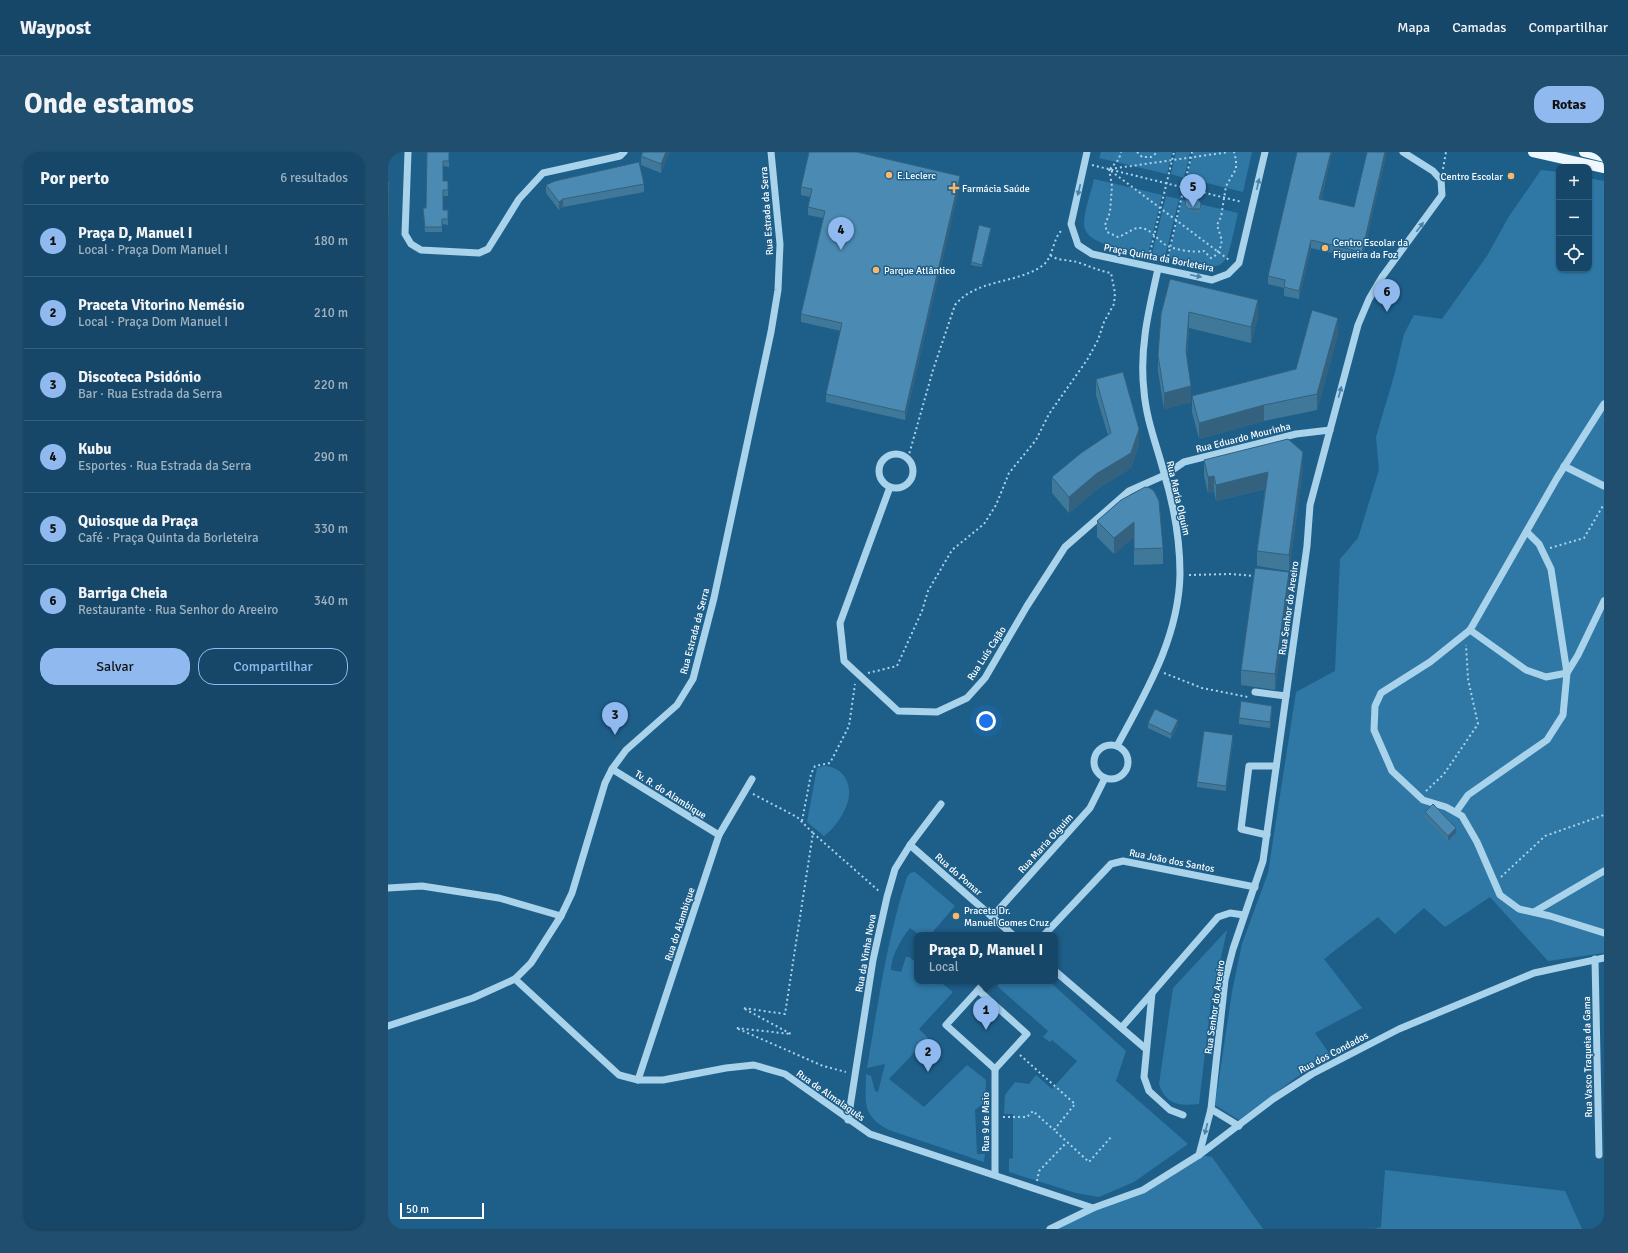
<!DOCTYPE html>
<html lang="pt">
<meta charset="utf-8">
<style>
:root{--surface:#164768;--page:#1f4e6e;--text:#f1f3f6;--muted:#9eb2c0;--line:#355f7c;--accent:#90b9f0}
body{margin:0;font-family:Signika,sans-serif;background:var(--page);color:var(--text)}
.controls{position:absolute;right:12px;top:12px;display:grid;overflow:hidden;border-radius:8px;box-shadow:0 1px 3px #0004}
.controls button{width:36px;height:36px;display:grid;place-items:center;padding:0;border:0;border-bottom:1px solid var(--line);background:var(--surface);color:var(--text);font:20px sans-serif}
.scale{position:absolute;left:12px;bottom:10px;width:84px;box-sizing:border-box;padding-left:4px;border:2px solid #fff;border-top:0;font-size:11px;line-height:14px;white-space:nowrap;color:#fff;-webkit-text-stroke:3px #1e5f8a;paint-order:stroke}
.you{position:absolute;left:598px;top:569px;width:14px;height:14px;margin:-10px;border:3px solid #fff;border-radius:50%;background:#1a73e8;box-shadow:0 0 0 6px #1a73e833}
.badge{display:grid;place-items:center;width:26px;height:26px;border-radius:50%;background:var(--accent);color:#111;font-size:13px;font-weight:700}
.pin{position:absolute;translate:-50% -33px;filter:drop-shadow(0 1px 2px #0008)}
.pin::after{content:'';position:absolute;top:21px;width:14px;height:12px;background:inherit;clip-path:polygon(0 0,100% 0,50% 100%)}
.popup{position:absolute;left:526px;top:780px;width:144px;height:52px;box-sizing:border-box;display:grid;place-content:center;border-radius:8px;background:var(--surface);filter:drop-shadow(0 1px 3px #0005);font-size:13px;white-space:nowrap;color:var(--muted)}
.popup b{font-size:15px;color:var(--text)}
.popup::after{content:'';position:absolute;left:50%;top:100%;margin-left:-8px;border:8px solid transparent;border-top-color:var(--surface)}
.list{margin:0;padding:0;list-style:none}
h2{display:flex;justify-content:space-between;align-items:center;height:52px;margin:0;padding:0 16px;font-size:17px}
h2 small{font-size:13px;font-weight:400;color:var(--muted)}
.list li{display:grid;grid-template-columns:26px 1fr auto;gap:12px;align-items:center;box-sizing:border-box;height:72px;padding:0 16px;border-top:1px solid var(--line)}
.list b{display:block;font-size:15px;white-space:nowrap}
.list p{margin:0;font-size:13px;white-space:nowrap;color:var(--muted)}
.list em{font-size:13px;font-style:normal;color:var(--muted)}
.actions{display:flex;gap:8px;padding:12px 16px}
.actions a{flex:1;padding:9px 0;border:1px solid var(--accent);border-radius:16px;text-align:center;font-size:14px;color:var(--accent)}
.actions .main{background:var(--accent);color:#111}
.icon{flex:none;width:22px;height:22px;fill:none;stroke:currentColor;stroke-width:2;stroke-linecap:round;stroke-linejoin:round}
.map{position:relative;flex:none;width:1216px;height:1077px;overflow:hidden;border-radius:16px}
header{display:flex;align-items:center;gap:24px;box-sizing:border-box;height:56px;padding:0 20px;background:var(--surface);border-bottom:1px solid var(--line)}
header strong{font-size:19px}
nav{display:flex;gap:22px;margin-inline-start:auto;font-size:14px}
.intro{display:flex;align-items:center;justify-content:space-between;box-sizing:border-box;height:96px;padding:0 24px}
h1{margin:0;font-size:28px}
.button{padding:10px 18px;border-radius:16px;background:var(--accent);color:#111;font-size:14px;font-weight:700}
main{display:flex;gap:24px;padding:0 24px}
aside{flex:1;background:var(--surface);border-radius:16px;box-shadow:0 1px 3px #0004}
.map>svg:first-child{display:block}
</style>
<header>
<strong>Waypost</strong>
<nav><a>Mapa</a><a>Camadas</a><a>Compartilhar</a></nav>
</header>
<div class="intro"><h1>Onde estamos</h1><a class="button">Rotas</a></div>
<main>
<aside>
<h2>Por perto<small>6 resultados</small></h2>
<ul class="list">
<li><span class="badge">1</span><div><b>Praça D, Manuel I</b><p>Local · Praça Dom Manuel I</p></div><em>180 m</em></li>
<li><span class="badge">2</span><div><b>Praceta Vitorino Nemésio</b><p>Local · Praça Dom Manuel I</p></div><em>210 m</em></li>
<li><span class="badge">3</span><div><b>Discoteca Psidónio</b><p>Bar · Rua Estrada da Serra</p></div><em>220 m</em></li>
<li><span class="badge">4</span><div><b>Kubu</b><p>Esportes · Rua Estrada da Serra</p></div><em>290 m</em></li>
<li><span class="badge">5</span><div><b>Quiosque da Praça</b><p>Café · Praça Quinta da Borleteira</p></div><em>330 m</em></li>
<li><span class="badge">6</span><div><b>Barriga Cheia</b><p>Restaurante · Rua Senhor do Areeiro</p></div><em>340 m</em></li>
</ul>
<div class="actions"><a class="main">Salvar</a><a>Compartilhar</a></div>
</aside>
<div class="map">
<svg width="1216" height="1077" viewBox="0 0 1216 1077">
<rect width="100%" height="100%" fill="#1e5f8a"/>
<g fill="#2f78a5">
<polygon points="713,0 784,0 779,22 711,6"/>
<polygon points="788,0 802,0 796,26 783,22"/>
<polygon points="805,0 864,0 855,40 799,26"/>
<polygon points="1153,18 1171,20 1171,117 1201,117 1201,26 1216,29 1216,801 1160,809 1102,745 1057,775 1036,756 1007,782 990,765 936,807 974,856 927,881 943,904 909,925 851,968 827,953 844,840 854,792 880,721 908,540 947,519 952,407 970,386 991,318 988,285 1006,224 1016,182 1026,163 1054,167 1099,104 1120,66"/>
<path d="M706,27L774,43L760,102C744,98 697,94 696,73C696,58 703,41 706,27Z"/>
<polygon points="778,44 791,47 777,105 764,102"/>
<path d="M794,48L850,61C836,122 842,121 780,106Z"/>
<path d="M436,614C459,615 467,638 457,657C452,668 445,677 436,684L419,670L429,616Z"/>
<path d="M527,720L567,754L542,783H532L522,776C513,787 503,804 503,818L513,820L518,805H521L529,811V829H551L565,840L531,877L540,886L501,927L536,955L579,913L598,928L597,950L587,958L589,1002H597L596,1010L501,978C473,963 478,951 478,922L483,924L487,939L490,940L497,912L479,916C490,852 499,787 519,725L522,721Z"/>
<path d="M839,778L823,850L811,952C791,954 778,953 771,932L785,836Z"/>
<polygon points="613,829 661,829 738,899 728,929 800,992 746,1030 711,1045 688,1041 621,1020 621,1007 625,1006 625,962 616,962 617,943 627,930 641,932 648,923 664,937 689,909 664,888 662,890 655,885 660,879 609,834"/>
<polygon points="811,1003 824,1005 875,1077 662,1077 755,1038"/>
<polygon points="997,1018 1177,1039 1194,1077 986,1077 993,1075"/>
</g>
<g fill="none" stroke-linecap="round" stroke-linejoin="round">
<g stroke="#a9d2eb" stroke-width="2" stroke-dasharray="2 3" stroke-linecap="butt">
<polyline points="749,0 754,5 763,5 770,0"/>
<polyline points="704,13 854,50"/>
<path d="M721,17L724,34L722,60L717,73L719,80L730,85C737,83 743,77 750,76C761,75 768,86 776,92C786,98 805,101 816,99L823,106L826,105C837,91 834,89 829,73L833,65L838,34L848,17V8L846,0"/>
<polyline points="722,17 841,0"/>
<polyline points="722,17 731,7 733,0"/>
<polyline points="1055,17 1058,0"/>
<polyline points="723,19 841,108"/>
<polyline points="761,105 786,0"/>
<polyline points="779,109 804,0"/>
<path d="M520,306L545,218L567,153C588,127 628,132 654,114C666,106 664,86 675,77"/>
<polyline points="1162,396 1196,386 1216,352"/>
<polyline points="801,423 843,422 867,424"/>
<path d="M480,521L509,514L534,459L540,439L564,398L596,372L608,353L621,321L648,288L661,262L699,208L710,188L716,170L726,152L727,141L723,121C712,119 703,115 692,111C682,107 671,110 662,103"/>
<polyline points="776,521 814,536 860,545"/>
<polyline points="1038,639 1056,622 1090,572 1080,527 1078,493"/>
<polyline points="365,642 409,665 425,681 397,862 355,856 403,882 348,876 435,914 458,920"/>
<polyline points="414,669 423,622 427,614 442,611 461,574 467,532"/>
<polyline points="425,681 492,740"/>
<polyline points="1113,725 1157,684 1216,663"/>
<polyline points="632,903 687,952 666,978 701,1010 724,984"/>
<polyline points="615,965 639,965 645,959 666,978"/>
<polyline points="649,1029 651,1019 678,991"/>
</g>
<g stroke="#a9d2eb" stroke-width="7">
<polyline points="20,0 17,82 23,92 33,98 91,101 100,97 131,47 155,21 232,4 236,0"/>
<polyline points="699,0 683,72 690,93 704,102 824,128 840,122 851,111 877,0"/>
<polyline points="1216,252 1169,326 1082,478 1042,510 993,541 987,554 986,578 1004,619 1035,648 1058,655 1074,664 1089,690 1112,743 1131,757 1162,764 1216,781"/>
<circle cx="508" cy="319" r="17"/>
<polyline points="1176,314 1216,334"/>
<polyline points="502,335 452,471 456,509 510,559 549,560 579,546 597,526 639,454 677,395 741,339 777,323 796,310 908,282 942,278"/>
<polyline points="1082,478 1138,518 1158,525 1179,521 1190,503 1216,449"/>
<polyline points="867,540 898,544"/>
<circle cx="723" cy="610" r="17"/>
<path d="M729,594C758,540 791,485 792,422C792,388 786,354 776,321C769,294 758,267 756,239C751,197 761,157 770,117"/>
<polyline points="224,617 331,683"/>
<polyline points="1068,660 1080,643 1159,588 1175,563 1179,521 1163,417 1151,392 1139,380"/>
<polyline points="879,683 853,677 861,614 888,614"/>
<polyline points="522,693 625,783"/>
<polyline points="0,736 34,734 111,746 173,764"/>
<polyline points="1146,760 1216,719"/>
<polyline points="604,765 702,656 717,626"/>
<polyline points="656,783 723,712 735,709 867,735"/>
<polyline points="1207,807 1211,1003"/>
<polyline points="667,819 758,897"/>
<polyline points="127,827 231,923 250,928 275,928 338,916 366,913 397,922 482,982 705,1056"/>
<polygon points="590,838 639,882 607,917 558,873"/>
<polyline points="590,838 598,829"/>
<polyline points="0,874 85,846 127,827 143,811 173,764 184,741 217,631 224,617 238,598 289,553 305,527 326,446 383,180 390,138 392,92 383,0"/>
<polyline points="734,875 764,841"/>
<polyline points="607,917 607,1023"/>
<polyline points="250,928 331,683 364,627"/>
<polyline points="823,957 837,828 845,797 875,709 919,394 922,353 970,173 981,147 994,125 1054,43 1053,28 1045,19 1015,0"/>
<polyline points="795,963 782,958 761,939 756,925 764,841 830,765 842,761 856,763"/>
<polyline points="460,968 485,808 499,745 507,717 522,693 553,652"/>
<polyline points="811,1003 823,957 851,974"/>
<polyline points="662,1077 705,1056 755,1038 811,1003 885,947 924,922 1011,877 1146,821 1216,806"/>
</g>
<g stroke="#eef7fe" stroke-width="10">
<polyline points="1145,0 1216,16"/>
<polyline points="1196,0 1216,5"/>
</g>
</g>
<g fill="#40789a">
<polygon points="54,0 61,0 61,15 55,14 55,29 60,35 60,44 55,44 55,58 60,58 60,73 54,72 54,80 37,80 35,56 38,56"/>
<polygon points="255,0 281,0 273,21 253,13 253,4"/>
<polygon points="944,0 933,48 966,55 998,0 998,3 974,108 923,96 911,147 896,144 896,136 880,132 880,124"/>
<polygon points="256,32 256,40 175,55 171,58 158,41 158,33"/>
<polygon points="572,32 517,268 438,250 438,242 453,179 413,170 413,162 435,66 420,63 420,55 422,45 413,43 413,35"/>
<polygon points="805,49 813,54 812,60 801,60 797,56 797,53"/>
<polygon points="603,79 594,115 583,113 583,110"/>
<polygon points="782,127 870,164 863,191 801,176 799,204 803,250 776,257 770,219 770,203"/>
<polygon points="950,182 929,258 876,269 811,287 804,260 804,244 908,217"/>
<polygon points="708,227 751,292 743,316 708,338 681,361 664,341 664,325 720,283 708,243"/>
<polygon points="816,308 915,316 901,419 869,414 869,399 877,337 828,349 826,339 820,341 816,324"/>
<polygon points="733,348 775,396 775,412 746,413 746,385 726,402 709,385 709,369"/>
<polygon points="901,436 887,538 853,533 853,518"/>
<polygon points="884,559 882,576 851,572 851,566"/>
<polygon points="760,571 790,573 783,587 760,576"/>
<polygon points="845,589 838,639 809,635 809,630"/>
<polygon points="1037,660 1068,681 1060,689 1037,666"/>
</g>
<g fill="#34617d">
<polygon points="278,0 281,0 273,21 273,12"/>
<polygon points="943,0 944,0 931,55 931,47"/>
<polygon points="997,0 998,0 998,3 974,108 974,100"/>
<polygon points="572,24 572,32 517,268 517,260"/>
<polygon points="175,47 175,55 171,58 171,50"/>
<polygon points="603,76 603,79 594,115 594,113"/>
<polygon points="923,88 923,96 911,147 911,139"/>
<polygon points="870,148 870,164 863,191 863,175"/>
<polygon points="801,160 801,176 798,215 798,199"/>
<polygon points="950,166 950,182 929,258 929,242"/>
<polygon points="803,234 803,250 776,257 776,241"/>
<polygon points="876,253 876,269 811,287 811,271"/>
<polygon points="751,277 751,292 743,316 708,338 681,361 681,345"/>
<polygon points="915,300 915,316 901,419 901,403"/>
<polygon points="880,320 880,336 828,349 828,333"/>
<polygon points="826,324 826,339 820,341 820,325"/>
<polygon points="746,370 746,385 726,402 726,386"/>
<polygon points="901,420 901,436 887,538 887,522"/>
<polygon points="884,554 884,559 882,576 882,570"/>
<polygon points="790,568 790,573 783,587 783,582"/>
<polygon points="845,583 845,589 838,639 838,634"/>
<polygon points="1068,676 1068,681 1060,689 1060,684"/>
</g>
<g fill="#4b8bb3" stroke="#34617d">
<polygon points="39,0 61,0 61,9 55,9 55,29 60,29 60,38 55,38 55,58 60,58 60,67 54,67 54,75 37,75 35,56 38,56"/>
<polygon points="255,0 278,0 273,12 253,4"/>
<polygon points="421,0 469,0 572,24 517,260 438,242 454,171 413,162 437,59 420,55 424,37 413,35"/>
<polygon points="909,0 943,0 931,47 966,55 979,0 997,0 974,100 923,88 911,139 896,135 897,128 880,124"/>
<polygon points="251,10 256,32 175,47 171,50 158,33 167,29"/>
<polygon points="0,30 1,30 0,70"/>
<polygon points="799,41 805,49 810,47 813,51 812,57 801,57 797,53"/>
<polygon points="591,73 603,76 594,113 583,110"/>
<polygon points="782,127 870,148 863,175 801,160 798,199 803,234 776,241 770,203 773,162"/>
<polygon points="924,158 950,166 929,242 876,253 811,271 804,244 908,217"/>
<polygon points="735,220 751,277 743,301 708,322 681,345 664,325 693,301 723,281 708,227"/>
<polygon points="900,287 915,300 901,403 869,399 880,320 828,333 826,324 820,325 816,308"/>
<polygon points="757,335 762,336 766,339 771,349 775,396 746,397 746,370 726,386 709,369 733,348"/>
<polygon points="867,416 901,420 887,522 853,518"/>
<polygon points="853,549 884,554 882,570 851,566"/>
<polygon points="767,557 790,568 783,582 760,571"/>
<polygon points="816,579 845,583 838,634 809,630"/>
<polygon points="1045,652 1068,676 1060,684 1037,660"/>
</g>
<defs><path id="oneway-solid" d="M-6-.8H1V-3.2L6.5 0L1 3.2V.8H-6Z"/></defs>
<g fill="#4882a7">
<use href="#oneway-solid" transform="translate(870 32) rotate(-77)"/>
<use href="#oneway-solid" transform="translate(691 38) rotate(103)"/>
<use href="#oneway-solid" transform="translate(1032 75) rotate(-53)"/>
<use href="#oneway-solid" transform="translate(808 124) rotate(12)"/>
<use href="#oneway-solid" transform="translate(952 240) rotate(-75)"/>
<use href="#oneway-solid" transform="translate(818 977) rotate(104)"/>
</g>
<g fill="#fab869" stroke="#1e5f8a" stroke-width="1.5">
<circle cx="501" cy="23" r="4"/>
<circle cx="1123" cy="24" r="4"/>
<path d="M564 30h4v4h4v4h-4v4h-4v-4h-4v-4h4z"/>
<circle cx="937" cy="96" r="4"/>
<circle cx="488" cy="118" r="4"/>
<circle cx="568" cy="764" r="4"/>
</g>
<g text-anchor="middle" stroke-width="3" stroke-linejoin="round" paint-order="stroke">
<g font-size="10" fill="#fff" stroke="#1e5f8a" text-anchor="start">
<text x="509" y="27">E.Leclerc</text>
<text x="1115" y="28" text-anchor="end">Centro Escolar</text>
<text x="574" y="40">Farmácia Saúde</text>
<text x="945" y="94">Centro Escolar da<tspan x="945" dy="12">Figueira da Foz</tspan></text>
<text x="496" y="122">Parque Atlântico</text>
<text x="576" y="762">Praceta Dr.<tspan x="576" dy="12">Manuel Gomes Cruz</tspan></text>
</g>
<g font-size="10" fill="#fff" stroke="#1e5f8a">
<text transform="translate(378 59) rotate(-94)" y="4">Rua Estrada da Serra</text>
<text transform="translate(771 105) rotate(11)" y="4">Praça Quinta da Borleteira</text>
<text transform="translate(855 285) rotate(-14)" y="4">Rua Eduardo Mourinha</text>
<text transform="translate(791 346) rotate(77)" y="4">Rua Maria Olguim</text>
<text transform="translate(900 456) rotate(-82)" y="4">Rua Senhor do Areeiro</text>
<text transform="translate(306 479) rotate(-75)" y="4">Rua Estrada da Serra</text>
<text transform="translate(598 501) rotate(-57)" y="4">Rua Luís Cajão</text>
<text transform="translate(283 642) rotate(32)" y="4">Tv. R. do Alambique</text>
<text transform="translate(657 691) rotate(-48)" y="4">Rua Maria Olguim</text>
<text transform="translate(784 708) rotate(11)" y="4">Rua João dos Santos</text>
<text transform="translate(571 722) rotate(41)" y="4">Rua do Pomar</text>
<text transform="translate(291 772) rotate(-72)" y="4">Rua do Alambique</text>
<text transform="translate(477 801) rotate(-80)" y="4">Rua da Vinha Nova</text>
<text transform="translate(826 855) rotate(-82)" y="4">Rua Senhor do Areeiro</text>
<text transform="translate(945 900) rotate(-28)" y="4">Rua dos Condados</text>
<text transform="translate(1199 905) rotate(-91)" y="4">Rua Vasco Traqueia da Gama</text>
<text transform="translate(443 943) rotate(35)" y="4">Rua de Almalaguês</text>
<text transform="translate(597 970) rotate(-90)" y="4">Rua 9 de Maio</text>
</g>
</g>
</svg>
<div class="controls">
<button>+</button>
<button>−</button>
<button><svg class="icon" aria-label="locate" viewBox="0 0 24 24"><circle cx="12" cy="12" r="6"/><path d="M12 2v4M12 18v4M2 12h4M18 12h4"/></svg></button>
</div>
<div class="scale">50 m</div>
<div class="you"></div>
<div class="pin badge" style="left:598px;top:878px">1</div>
<div class="popup"><b>Praça D, Manuel I</b>Local</div>
<div class="pin badge" style="left:540px;top:920px">2</div>
<div class="pin badge" style="left:227px;top:583px">3</div>
<div class="pin badge" style="left:453px;top:98px">4</div>
<div class="pin badge" style="left:805px;top:55px">5</div>
<div class="pin badge" style="left:999px;top:160px">6</div>
</div>
</main>
